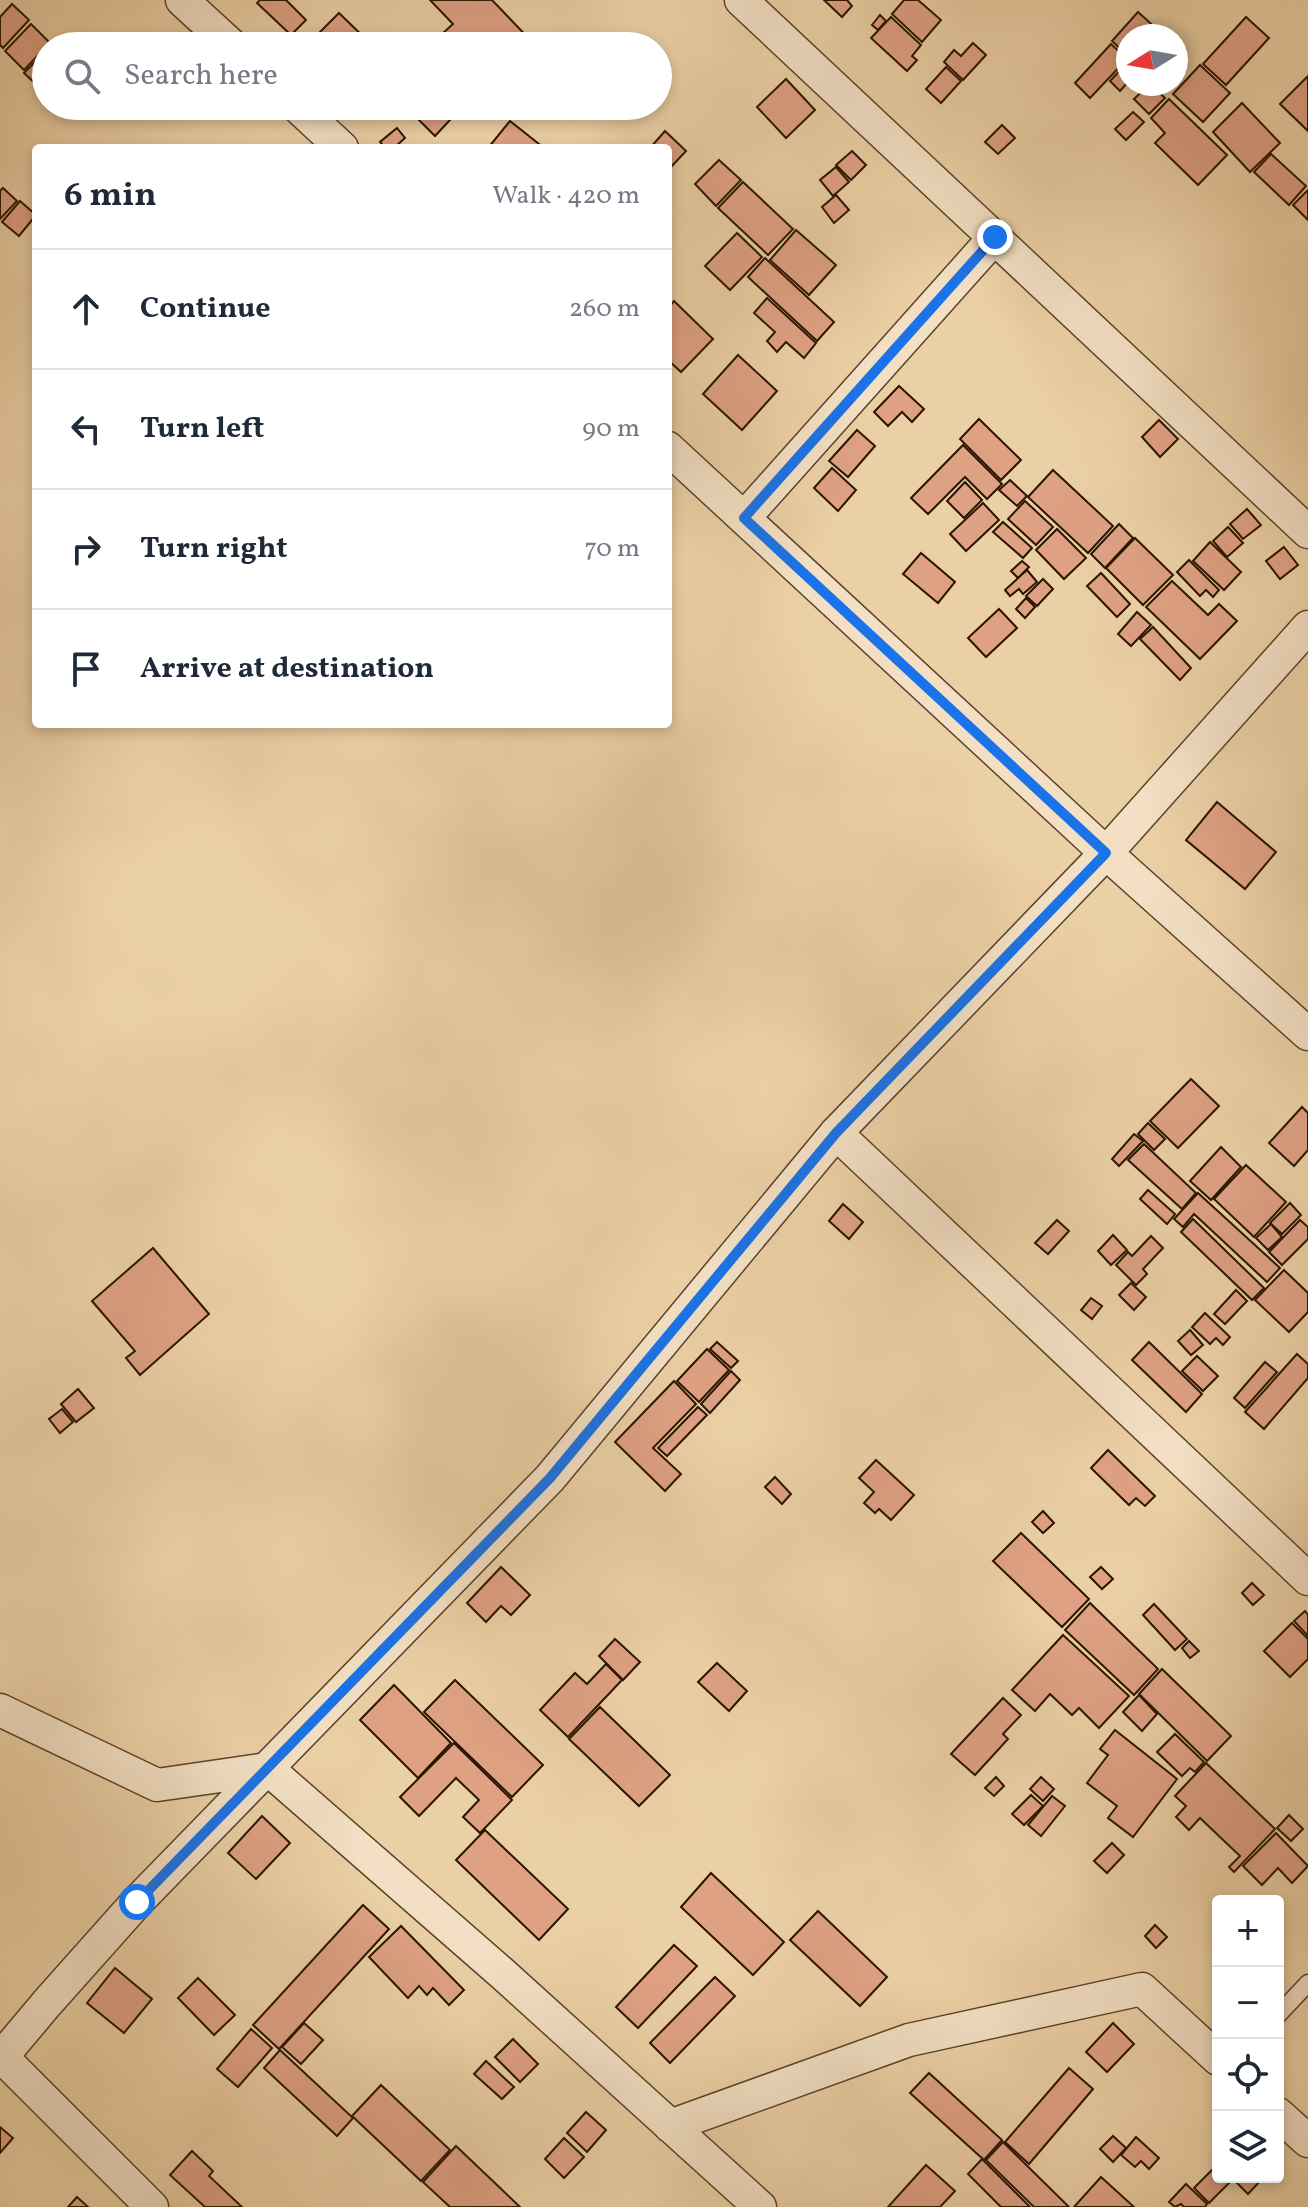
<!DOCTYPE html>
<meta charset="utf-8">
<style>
:root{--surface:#fff;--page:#f2f2f3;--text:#1f2937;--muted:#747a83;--line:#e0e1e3}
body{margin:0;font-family:Vollkorn,serif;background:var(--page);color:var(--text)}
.controls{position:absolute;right:24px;bottom:24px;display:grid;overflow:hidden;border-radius:8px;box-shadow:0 4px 12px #0003}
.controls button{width:72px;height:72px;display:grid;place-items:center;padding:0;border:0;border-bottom:2px solid var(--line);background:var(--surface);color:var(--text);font:40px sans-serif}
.compass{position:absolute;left:1116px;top:24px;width:72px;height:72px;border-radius:50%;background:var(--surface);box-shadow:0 4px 12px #0003;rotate:259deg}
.stop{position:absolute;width:24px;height:24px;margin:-18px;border:6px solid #1a73e8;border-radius:50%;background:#fff}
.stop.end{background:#1a73e8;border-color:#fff;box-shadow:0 2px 8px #0008}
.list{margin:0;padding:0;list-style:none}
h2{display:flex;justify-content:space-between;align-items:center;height:104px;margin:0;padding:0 32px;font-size:34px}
h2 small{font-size:26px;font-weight:400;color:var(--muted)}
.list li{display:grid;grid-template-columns:52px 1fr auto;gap:24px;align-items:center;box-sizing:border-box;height:120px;padding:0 32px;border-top:2px solid var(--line)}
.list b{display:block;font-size:30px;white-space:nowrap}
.list em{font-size:26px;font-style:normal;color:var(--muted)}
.icon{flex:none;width:44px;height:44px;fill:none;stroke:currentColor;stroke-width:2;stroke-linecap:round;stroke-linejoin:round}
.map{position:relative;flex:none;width:1308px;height:2207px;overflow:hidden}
.search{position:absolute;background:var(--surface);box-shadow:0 4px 12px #0003;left:32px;top:32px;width:640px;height:88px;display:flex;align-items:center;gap:20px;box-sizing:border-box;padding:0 28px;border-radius:44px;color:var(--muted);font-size:30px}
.panel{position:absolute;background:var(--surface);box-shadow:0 4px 12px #0003;left:32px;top:144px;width:640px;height:584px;border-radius:8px}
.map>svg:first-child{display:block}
</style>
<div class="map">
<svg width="1308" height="2207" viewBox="0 0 1308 2207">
<rect width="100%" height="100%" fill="#ecd0a5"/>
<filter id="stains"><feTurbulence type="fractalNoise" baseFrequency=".0025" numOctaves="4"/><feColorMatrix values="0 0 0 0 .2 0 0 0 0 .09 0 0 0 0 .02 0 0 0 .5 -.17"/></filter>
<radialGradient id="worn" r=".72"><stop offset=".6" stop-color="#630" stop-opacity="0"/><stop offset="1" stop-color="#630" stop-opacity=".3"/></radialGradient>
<g fill="#dfa184" stroke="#2a1400" stroke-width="2">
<polygon points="260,0 286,0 306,20 291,35 257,3"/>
<polygon points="430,0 492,0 536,46 454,46 442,34 453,24"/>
<polygon points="824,0 847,0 852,6 842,17"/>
<polygon points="904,0 918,0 941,20 922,42 892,14"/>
<polygon points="12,4 29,20 3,48 0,45 0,17"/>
<polygon points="1138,12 1158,30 1152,36 1128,36 1128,56 1112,41"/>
<polygon points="339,13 373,46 330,46 318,34"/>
<polygon points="880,15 886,21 878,30 872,25"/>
<polygon points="891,17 921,45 912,56 917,60 907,71 871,38"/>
<polygon points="1246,17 1269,38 1226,85 1203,64"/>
<polygon points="31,24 50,43 24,70 5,51"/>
<polygon points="973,43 986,55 963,80 944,62 954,50 961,56"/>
<polygon points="1111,44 1127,59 1090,98 1075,83"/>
<polygon points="41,56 46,61 46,82 40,88 24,73"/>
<polygon points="1128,62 1128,82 1120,91 1110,81"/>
<polygon points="1200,65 1230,93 1203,122 1173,94"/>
<polygon points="946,67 961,81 941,103 926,89"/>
<polygon points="1308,76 1308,131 1280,104"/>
<polygon points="786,79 815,110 786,138 757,107"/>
<polygon points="1150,84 1165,98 1149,114 1134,99"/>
<polygon points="1169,99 1227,155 1198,185 1155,143 1165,133 1151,118"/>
<polygon points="1242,103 1280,143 1250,172 1213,132"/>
<polygon points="405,106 463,106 435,136"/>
<polygon points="1133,112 1144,122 1126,140 1115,129"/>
<polygon points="510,121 544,148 488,148"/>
<polygon points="1002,125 1015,138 998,154 985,142"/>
<polygon points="397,128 405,138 394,148 385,148 380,142"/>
<polygon points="665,131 686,151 671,167 668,164 668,148 650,148"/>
<polygon points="852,151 866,165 851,180 836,165"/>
<polygon points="1271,154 1306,186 1289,205 1254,172"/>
<polygon points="719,160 741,180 716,206 695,184"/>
<polygon points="836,167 849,182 833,196 820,180"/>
<polygon points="743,182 793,229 768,255 718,208"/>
<polygon points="3,188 17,201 0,219 0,191"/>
<polygon points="1308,190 1308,220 1293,205"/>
<polygon points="836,195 849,210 834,223 822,207"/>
<polygon points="20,201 36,215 19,236 2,222"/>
<polygon points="796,230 836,265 809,295 770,260"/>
<polygon points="737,233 762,257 730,290 705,266"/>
<polygon points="765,258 834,322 817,341 748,277"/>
<polygon points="767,298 816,343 804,358 786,342 777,352 767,341 775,332 754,313"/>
<polygon points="674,301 713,339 681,372 668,360 668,308"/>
<polygon points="738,355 777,391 742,430 703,394"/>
<polygon points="899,386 924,409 912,422 902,412 888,426 874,412"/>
<polygon points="979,419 1021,460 1001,480 960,439"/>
<polygon points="1159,420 1178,439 1160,457 1142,437"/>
<polygon points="857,430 875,446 848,477 829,461"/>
<polygon points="963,445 1002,484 987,499 965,477 928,514 911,498"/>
<polygon points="832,468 856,490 838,511 814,488"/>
<polygon points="1053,470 1113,526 1088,553 1028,497"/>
<polygon points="1010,480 1027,496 1017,506 999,490"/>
<polygon points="965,482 982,500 964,518 947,501"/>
<polygon points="1025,501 1053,527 1036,545 1008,519"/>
<polygon points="983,503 999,520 966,551 950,534"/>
<polygon points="1247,509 1261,525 1243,539 1230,524"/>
<polygon points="1003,522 1032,548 1023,558 993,532"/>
<polygon points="1119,524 1133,538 1105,568 1091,554"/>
<polygon points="1228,527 1243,543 1227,557 1213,541"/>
<polygon points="1057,529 1086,558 1064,579 1036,550"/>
<polygon points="1135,538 1173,575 1143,605 1106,568"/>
<polygon points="1210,542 1241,572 1224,590 1193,561"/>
<polygon points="1284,547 1298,565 1280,579 1266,561"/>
<polygon points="921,553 955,582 938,603 903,574"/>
<polygon points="1189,560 1219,590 1213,597 1206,590 1200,596 1177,572"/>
<polygon points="1022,561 1029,567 1018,578 1011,571"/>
<polygon points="1027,570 1037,582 1023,594 1019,589 1010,596 1005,590"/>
<polygon points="1101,573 1130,604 1117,617 1087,586"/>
<polygon points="1043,579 1053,589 1037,606 1026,596"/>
<polygon points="1172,581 1208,615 1219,604 1237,621 1200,659 1146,607"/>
<polygon points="1026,598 1035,607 1025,618 1016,609"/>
<polygon points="999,609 1017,628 986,657 968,638"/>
<polygon points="1137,612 1151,625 1131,646 1118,634"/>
<polygon points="1153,627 1191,668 1180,680 1140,639"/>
<polygon points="1217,802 1276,852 1245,889 1186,840"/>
<polygon points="1191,1079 1219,1106 1178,1148 1150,1121"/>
<polygon points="1302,1107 1308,1113 1308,1150 1294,1166 1269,1143"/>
<polygon points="1148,1123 1165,1139 1154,1150 1138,1134"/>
<polygon points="1134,1134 1143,1141 1119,1166 1112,1159"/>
<polygon points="1144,1144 1196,1193 1182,1209 1128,1160"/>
<polygon points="1221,1147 1241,1167 1211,1200 1190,1181"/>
<polygon points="1246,1165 1286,1202 1254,1237 1214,1199"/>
<polygon points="1148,1190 1175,1214 1167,1224 1140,1199"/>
<polygon points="1198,1193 1280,1268 1267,1282 1194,1214 1183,1227 1174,1219"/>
<polygon points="1290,1203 1301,1215 1282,1234 1270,1223"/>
<polygon points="843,1204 863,1222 849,1239 829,1221"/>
<polygon points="1193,1219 1264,1288 1252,1300 1181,1232"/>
<polygon points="1057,1220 1069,1231 1048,1254 1035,1243"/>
<polygon points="1300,1220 1308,1227 1308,1239 1282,1265 1269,1252"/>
<polygon points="1271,1224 1282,1237 1268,1250 1256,1238"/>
<polygon points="1113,1235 1127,1250 1111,1265 1098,1251"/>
<polygon points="1151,1236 1163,1248 1143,1269 1147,1274 1136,1285 1116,1265 1128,1252 1132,1256"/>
<polygon points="153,1248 209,1314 140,1375 126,1358 135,1351 92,1301"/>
<polygon points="1284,1270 1308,1293 1308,1312 1289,1332 1255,1300"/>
<polygon points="1131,1283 1146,1297 1134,1310 1119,1295"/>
<polygon points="1236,1290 1247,1301 1225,1324 1214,1314"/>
<polygon points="1091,1298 1102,1306 1092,1319 1081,1310"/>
<polygon points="1205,1313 1230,1337 1223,1345 1216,1338 1210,1344 1192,1327"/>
<polygon points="1190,1330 1203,1345 1191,1355 1178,1341"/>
<polygon points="717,1342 738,1361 731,1368 710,1349"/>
<polygon points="1149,1342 1202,1394 1186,1412 1132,1360"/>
<polygon points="707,1349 729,1370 699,1402 677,1381"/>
<polygon points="1297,1354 1308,1364 1308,1378 1264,1429 1245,1412"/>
<polygon points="1197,1356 1218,1376 1203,1391 1182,1371"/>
<polygon points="1265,1362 1277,1372 1245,1408 1234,1398"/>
<polygon points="731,1371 740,1380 710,1413 701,1404"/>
<polygon points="674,1381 696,1404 653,1448 681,1474 665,1491 615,1442"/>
<polygon points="78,1389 94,1408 76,1422 61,1404"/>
<polygon points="698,1407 707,1415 667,1456 658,1448"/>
<polygon points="62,1409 73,1422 60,1433 49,1419"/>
<polygon points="1108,1450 1155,1496 1145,1506 1136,1498 1129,1505 1091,1468"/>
<polygon points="876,1460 914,1495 891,1520 879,1509 875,1513 864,1503 874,1492 859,1478"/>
<polygon points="775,1477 791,1494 782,1504 765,1487"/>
<polygon points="1043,1511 1054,1523 1043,1533 1032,1522"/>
<polygon points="1021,1533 1089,1599 1062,1627 993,1561"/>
<polygon points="501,1567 530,1595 511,1615 501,1606 486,1622 467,1603"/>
<polygon points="1101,1567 1113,1579 1102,1589 1090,1577"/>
<polygon points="1252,1583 1264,1595 1253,1605 1242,1593"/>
<polygon points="1090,1603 1158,1669 1134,1695 1065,1630"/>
<polygon points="1154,1604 1187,1639 1175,1650 1143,1615"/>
<polygon points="1305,1611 1308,1615 1308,1636 1294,1621"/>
<polygon points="1292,1623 1308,1639 1308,1659 1290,1677 1264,1651"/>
<polygon points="1063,1635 1129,1696 1099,1728 1079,1708 1072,1715 1050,1694 1035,1711 1012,1690"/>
<polygon points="615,1639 640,1662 623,1680 599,1656"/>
<polygon points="1189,1641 1199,1651 1190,1658 1182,1648"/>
<polygon points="717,1663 747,1691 729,1711 698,1682"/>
<polygon points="606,1664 622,1680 568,1737 540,1710 575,1673 587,1684"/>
<polygon points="1162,1669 1231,1736 1207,1761 1139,1694"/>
<polygon points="455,1680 543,1765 512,1797 424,1712"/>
<polygon points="394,1685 451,1743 418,1778 360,1720"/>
<polygon points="1139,1695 1157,1714 1142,1731 1123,1712"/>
<polygon points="1003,1698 1021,1715 1003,1734 1008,1739 975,1775 951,1754"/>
<polygon points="600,1707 670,1775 639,1806 569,1739"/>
<polygon points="1115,1730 1177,1779 1133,1837 1108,1818 1117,1806 1087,1783 1108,1755 1100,1749"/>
<polygon points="1175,1734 1204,1762 1195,1772 1190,1768 1182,1776 1157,1752"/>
<polygon points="454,1743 512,1800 480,1833 463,1817 479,1800 456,1778 419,1816 400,1797"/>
<polygon points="1206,1763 1275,1829 1234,1872 1229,1867 1240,1856 1200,1818 1189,1830 1176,1817 1186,1806 1175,1796"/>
<polygon points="996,1777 1004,1786 994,1796 985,1788"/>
<polygon points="1041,1777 1054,1789 1043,1801 1030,1789"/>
<polygon points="1031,1795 1043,1806 1024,1825 1012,1814"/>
<polygon points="1052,1796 1065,1806 1041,1836 1028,1825"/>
<polygon points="1289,1815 1303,1829 1291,1841 1277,1828"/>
<polygon points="262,1816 290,1843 256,1879 228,1853"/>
<polygon points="485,1830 568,1909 539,1940 456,1860"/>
<polygon points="1276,1833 1308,1866 1292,1883 1278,1868 1262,1885 1243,1866"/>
<polygon points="1112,1843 1124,1855 1107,1873 1094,1861"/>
<polygon points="711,1873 784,1942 753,1975 681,1907"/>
<polygon points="363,1905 389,1929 279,2049 253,2025"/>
<polygon points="818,1911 887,1977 860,2006 790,1940"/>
<polygon points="1155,1925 1167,1937 1156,1948 1145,1936"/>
<polygon points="401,1926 464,1990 449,2005 433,1988 427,1995 419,1986 408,1998 369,1957"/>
<polygon points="674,1945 697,1966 638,2028 616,2007"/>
<polygon points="115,1968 152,1999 124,2033 87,2003"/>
<polygon points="715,1977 735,1996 670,2063 650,2043"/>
<polygon points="198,1978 235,2015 214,2035 178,1998"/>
<polygon points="304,2023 323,2040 301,2064 282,2047"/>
<polygon points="1113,2023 1134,2044 1107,2072 1086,2052"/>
<polygon points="251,2029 272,2048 238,2087 217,2069"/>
<polygon points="513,2039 538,2064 520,2082 495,2057"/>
<polygon points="280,2050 353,2118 337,2136 264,2068"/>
<polygon points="486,2061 514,2087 502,2099 474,2074"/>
<polygon points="1069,2068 1093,2089 1029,2164 1005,2142"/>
<polygon points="929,2073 1002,2140 984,2160 910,2093"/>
<polygon points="381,2085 450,2150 421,2181 352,2116"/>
<polygon points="586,2112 606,2130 587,2152 567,2133"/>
<polygon points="0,2127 13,2138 0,2153"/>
<polygon points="1113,2136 1126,2148 1113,2162 1100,2149"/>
<polygon points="1136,2137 1159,2158 1149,2169 1141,2161 1135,2167 1121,2155"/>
<polygon points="564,2138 584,2157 564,2178 545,2159"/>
<polygon points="1003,2142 1069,2207 1034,2207 986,2160"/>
<polygon points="456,2146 520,2207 450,2207 423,2182"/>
<polygon points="192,2151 213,2171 209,2176 242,2207 205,2207 170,2175"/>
<polygon points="982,2159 1030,2207 1001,2207 968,2174"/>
<polygon points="926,2165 955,2191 940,2207 888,2207"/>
<polygon points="1214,2168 1218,2172 1218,2177 1223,2177 1229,2183 1209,2203 1194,2188"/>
<polygon points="1101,2177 1134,2207 1074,2207"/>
<polygon points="1239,2177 1258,2177 1261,2180 1248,2194 1235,2181"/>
<polygon points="1186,2184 1207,2204 1205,2207 1184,2207 1181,2204 1175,2207 1169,2202"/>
<polygon points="77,2197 88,2207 68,2207"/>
</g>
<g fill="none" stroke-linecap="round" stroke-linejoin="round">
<defs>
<polyline id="service" points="1278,2015 1308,1983"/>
<g id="minor">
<polyline points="182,0 232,46"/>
<polyline points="741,0 1308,532"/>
<polyline points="297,106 342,148"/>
<polyline points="668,448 1106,853 1308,1034"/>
<polyline points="744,518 995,237"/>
<polyline points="836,1133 1308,1579"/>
<polyline points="0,1710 157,1785 268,1769 504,1975 760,2207"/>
<polyline points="0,2050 2,2057 152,2207"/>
<polyline points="0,2059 47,2003 137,1902 550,1478 836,1133 1106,853 1308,627"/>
<polyline points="1278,2114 1308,2141"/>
<polyline points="670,2126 909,2040 1142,1989 1218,2059"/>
</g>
</defs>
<use href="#service" stroke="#5a4329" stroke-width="19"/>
<use href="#minor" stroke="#5a4329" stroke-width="35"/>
<use href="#service" stroke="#f3e0c4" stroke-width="16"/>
<use href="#minor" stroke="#f3e0c4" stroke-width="32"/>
</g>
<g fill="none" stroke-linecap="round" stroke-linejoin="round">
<polyline stroke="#1a73e8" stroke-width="10" points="137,1902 550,1478 836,1133 1106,853 744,518 995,237"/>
</g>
<rect width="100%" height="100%" filter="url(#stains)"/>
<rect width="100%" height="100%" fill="url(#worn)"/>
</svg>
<div class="controls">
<button>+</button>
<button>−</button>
<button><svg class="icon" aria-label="locate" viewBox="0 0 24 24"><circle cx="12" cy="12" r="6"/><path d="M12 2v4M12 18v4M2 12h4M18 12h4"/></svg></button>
<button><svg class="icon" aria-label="layers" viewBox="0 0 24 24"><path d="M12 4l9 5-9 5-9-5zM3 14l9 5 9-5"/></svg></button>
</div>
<svg class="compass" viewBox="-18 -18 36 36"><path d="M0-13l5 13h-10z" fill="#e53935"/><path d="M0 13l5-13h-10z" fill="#747a83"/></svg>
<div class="stop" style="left:137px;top:1902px"></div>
<div class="stop end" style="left:995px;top:237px"></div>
<div class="search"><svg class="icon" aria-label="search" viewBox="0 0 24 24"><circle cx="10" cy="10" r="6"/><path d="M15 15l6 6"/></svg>Search here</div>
<section class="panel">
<h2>6 min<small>Walk · 420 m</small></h2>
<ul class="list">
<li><svg class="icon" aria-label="ahead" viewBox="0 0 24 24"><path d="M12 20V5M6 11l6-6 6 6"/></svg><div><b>Continue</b></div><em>260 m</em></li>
<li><svg class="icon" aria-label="left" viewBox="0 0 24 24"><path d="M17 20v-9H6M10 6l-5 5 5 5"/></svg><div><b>Turn left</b></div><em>90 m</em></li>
<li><svg class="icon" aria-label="right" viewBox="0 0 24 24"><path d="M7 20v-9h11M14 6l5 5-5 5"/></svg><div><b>Turn right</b></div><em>70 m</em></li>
<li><svg class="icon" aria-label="arrive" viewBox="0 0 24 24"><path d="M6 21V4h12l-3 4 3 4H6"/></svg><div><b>Arrive at destination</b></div></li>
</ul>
</section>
</div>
